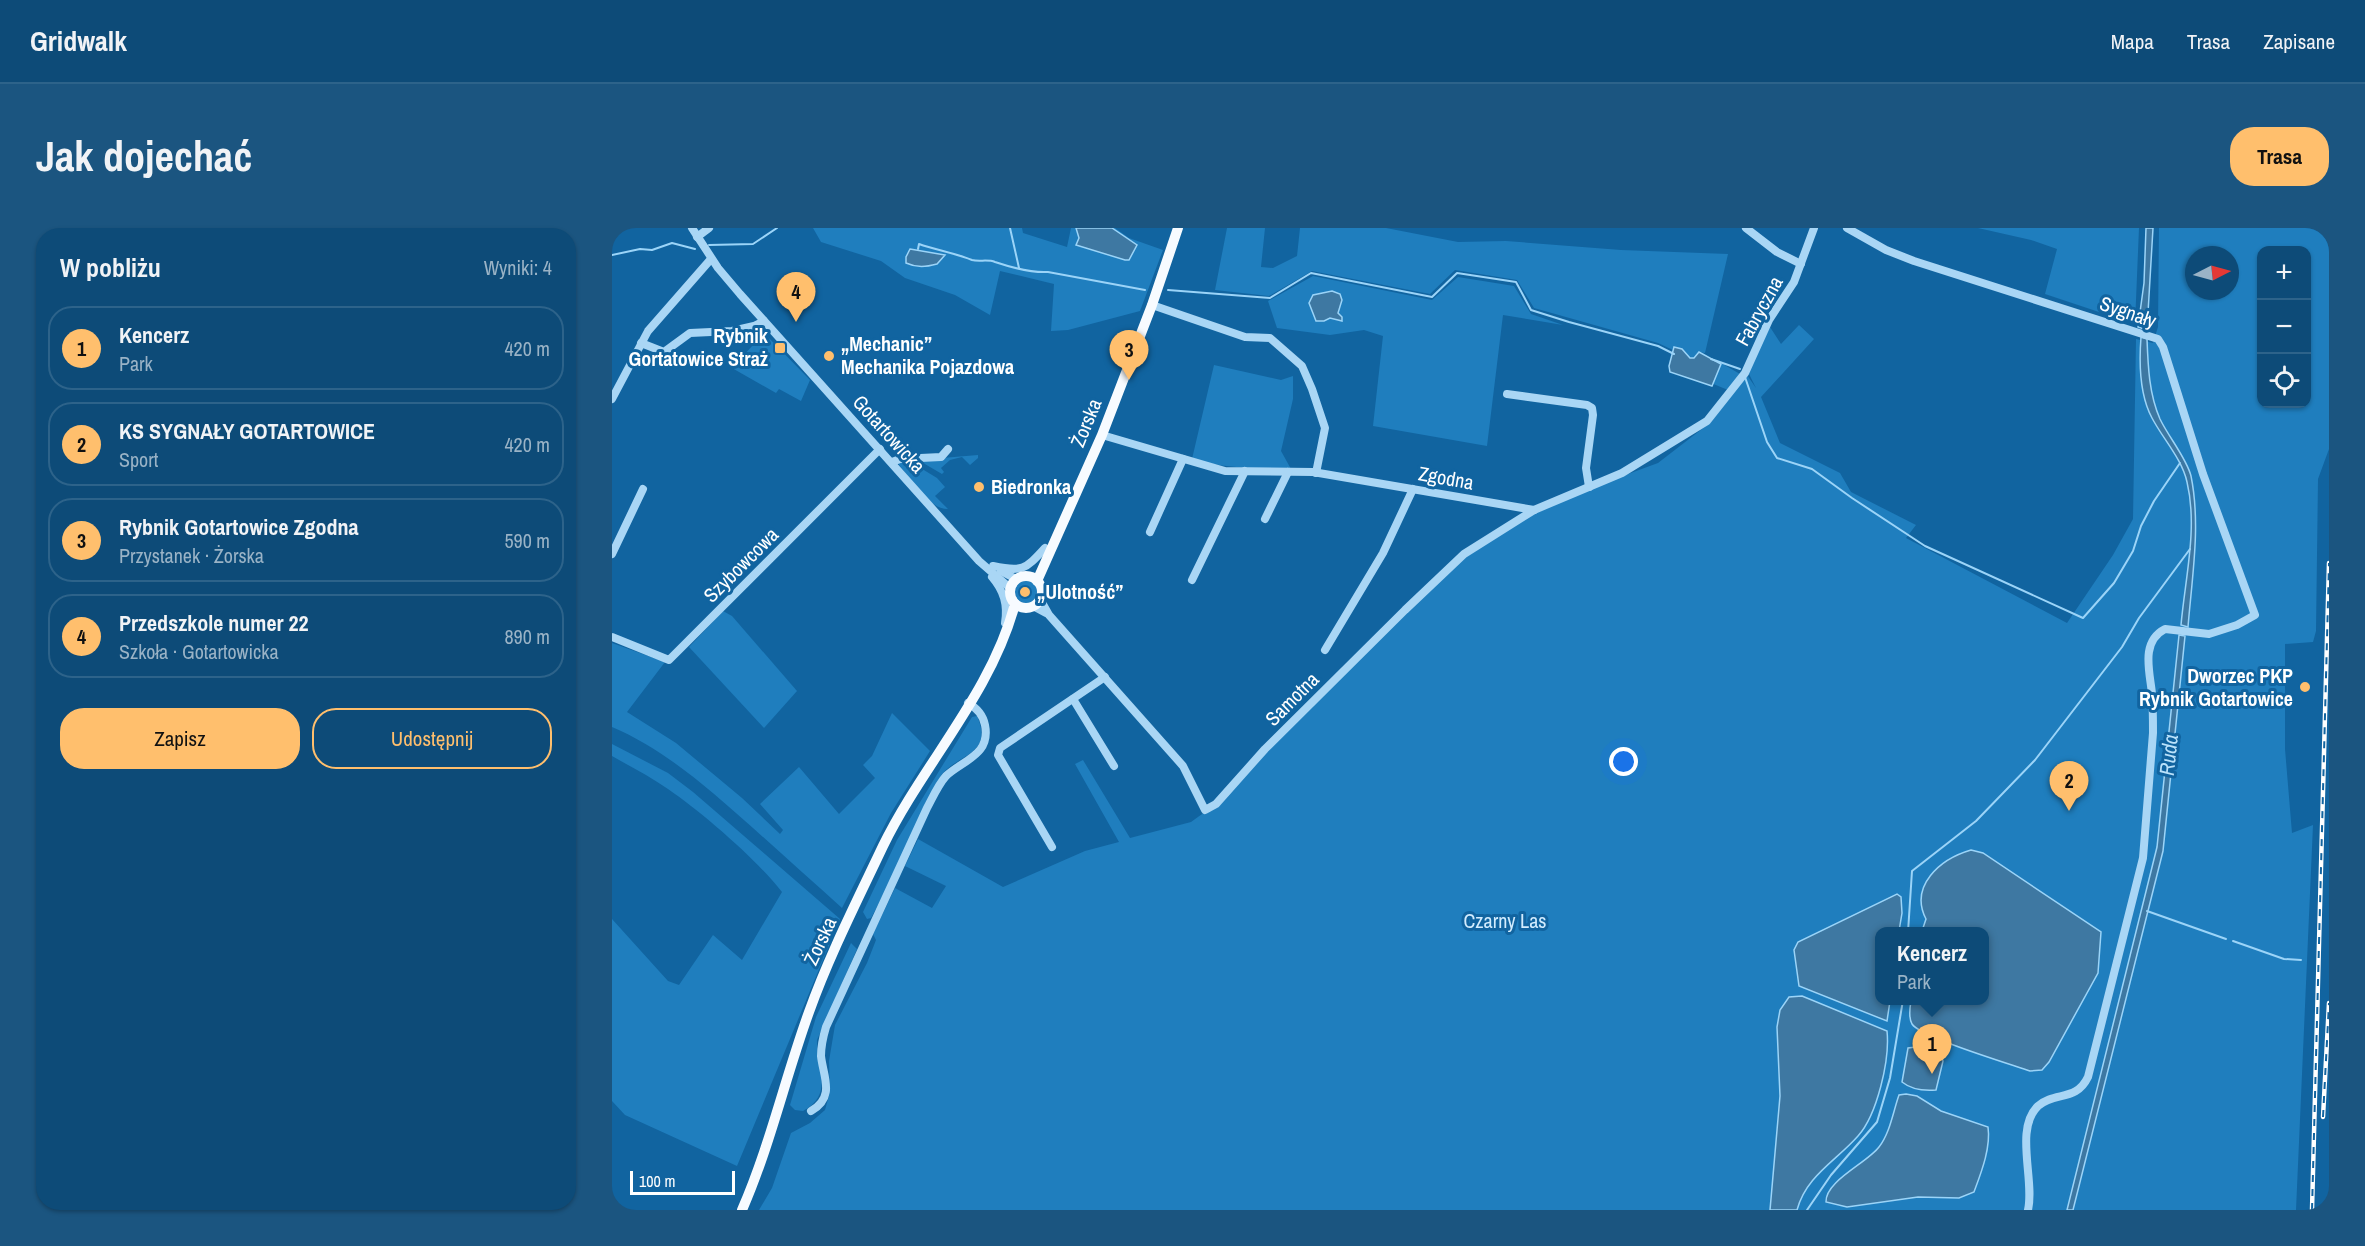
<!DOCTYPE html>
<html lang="pl">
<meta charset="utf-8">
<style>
:root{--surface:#0d4b78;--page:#1b5580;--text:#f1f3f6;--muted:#9ab3c6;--line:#2d638a;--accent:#ffbf6d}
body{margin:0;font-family:"Archivo Narrow",sans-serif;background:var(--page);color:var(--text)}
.controls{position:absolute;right:18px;top:18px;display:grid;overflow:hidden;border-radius:12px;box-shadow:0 2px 4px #0004}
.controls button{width:54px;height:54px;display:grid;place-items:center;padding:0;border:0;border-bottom:2px solid var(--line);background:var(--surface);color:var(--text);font:30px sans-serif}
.compass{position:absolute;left:1573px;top:18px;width:54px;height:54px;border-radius:50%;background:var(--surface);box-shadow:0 2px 4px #0004;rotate:84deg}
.scale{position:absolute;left:18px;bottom:15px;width:105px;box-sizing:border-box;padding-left:6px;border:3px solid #fff;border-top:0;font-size:16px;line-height:21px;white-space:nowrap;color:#fff;-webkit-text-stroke:4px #1164a0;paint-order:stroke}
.you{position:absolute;left:1012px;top:534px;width:21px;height:21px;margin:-15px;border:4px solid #fff;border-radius:50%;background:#1a73e8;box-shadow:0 0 0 9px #1a73e833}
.badge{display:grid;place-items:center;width:39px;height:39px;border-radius:50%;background:var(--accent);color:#111;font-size:20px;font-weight:700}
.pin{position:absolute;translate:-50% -50px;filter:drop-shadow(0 2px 3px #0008)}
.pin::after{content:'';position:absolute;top:32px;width:21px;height:18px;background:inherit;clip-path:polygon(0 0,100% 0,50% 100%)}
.popup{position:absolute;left:1263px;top:699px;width:114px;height:78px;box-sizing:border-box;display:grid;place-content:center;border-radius:12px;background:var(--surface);filter:drop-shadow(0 2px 4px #0005);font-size:20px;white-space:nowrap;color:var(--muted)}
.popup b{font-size:22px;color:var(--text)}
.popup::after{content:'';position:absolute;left:50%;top:100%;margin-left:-12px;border:12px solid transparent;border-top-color:var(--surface)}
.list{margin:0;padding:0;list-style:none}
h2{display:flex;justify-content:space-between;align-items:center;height:78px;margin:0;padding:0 24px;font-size:26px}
h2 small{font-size:20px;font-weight:400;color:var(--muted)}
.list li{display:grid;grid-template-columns:39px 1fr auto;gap:18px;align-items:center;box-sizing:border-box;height:84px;margin:0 12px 12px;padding:0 12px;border:2px solid var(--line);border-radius:24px}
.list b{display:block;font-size:22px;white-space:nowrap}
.list p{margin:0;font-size:20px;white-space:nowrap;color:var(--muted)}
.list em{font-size:20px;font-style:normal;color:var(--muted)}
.actions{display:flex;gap:12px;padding:18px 24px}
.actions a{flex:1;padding:14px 0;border:2px solid var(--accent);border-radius:24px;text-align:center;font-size:21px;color:var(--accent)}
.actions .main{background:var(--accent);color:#111}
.icon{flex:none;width:33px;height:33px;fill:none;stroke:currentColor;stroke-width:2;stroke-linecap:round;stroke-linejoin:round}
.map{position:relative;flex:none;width:1717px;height:982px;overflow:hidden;border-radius:24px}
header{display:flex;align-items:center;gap:36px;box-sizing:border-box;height:84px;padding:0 30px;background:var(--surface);border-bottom:2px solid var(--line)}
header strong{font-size:28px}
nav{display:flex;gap:33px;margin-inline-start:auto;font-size:21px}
.intro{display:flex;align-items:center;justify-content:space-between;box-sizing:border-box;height:144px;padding:0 36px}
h1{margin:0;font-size:42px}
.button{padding:15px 27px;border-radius:24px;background:var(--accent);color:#111;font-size:21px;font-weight:700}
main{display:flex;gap:36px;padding:0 36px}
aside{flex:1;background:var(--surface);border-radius:24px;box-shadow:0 2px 4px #0004}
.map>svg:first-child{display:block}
</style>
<header>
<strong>Gridwalk</strong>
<nav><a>Mapa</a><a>Trasa</a><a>Zapisane</a></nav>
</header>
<div class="intro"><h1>Jak dojechać</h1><a class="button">Trasa</a></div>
<main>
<aside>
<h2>W pobliżu<small>Wyniki: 4</small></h2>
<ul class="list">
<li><span class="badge">1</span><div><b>Kencerz</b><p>Park</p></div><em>420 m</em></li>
<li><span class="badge">2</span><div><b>KS SYGNAŁY GOTARTOWICE</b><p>Sport</p></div><em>420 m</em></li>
<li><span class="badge">3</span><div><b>Rybnik Gotartowice Zgodna</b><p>Przystanek · Żorska</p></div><em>590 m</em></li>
<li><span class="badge">4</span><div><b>Przedszkole numer 22</b><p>Szkoła · Gotartowicka</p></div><em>890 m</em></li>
</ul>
<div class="actions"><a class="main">Zapisz</a><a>Udostępnij</a></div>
</aside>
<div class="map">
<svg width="1717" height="982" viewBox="0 0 1717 982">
<rect width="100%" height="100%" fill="#1164a0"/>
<g fill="#1f7ebe" fill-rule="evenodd">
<polygon points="201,0 410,0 411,5 455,19 459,0 503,0 517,10 551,22 528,83 456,102 439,103 442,56 388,43 378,87 343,67 293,50 269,33 209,14"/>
<polygon points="615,0 653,0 649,39 661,40 685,28 688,0 774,0 846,14 894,13 1009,22 1116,26 1093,125 1087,124 1082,130 1078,130 1070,121 1062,119 1061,122 1046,115 922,80 905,52 843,42 818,66 700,43 657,68 603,62"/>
<polygon points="1366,0 1527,0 1523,96 1433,66 1445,21 1419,12"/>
<path d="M1547,0H1717V221L1706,251L1704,403L1701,414L1673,416V521L1680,605L1701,597L1684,982H147L160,960L179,905L198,895L213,882L218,864L217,833L223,797L255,735L264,712L261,706L283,660L320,680L334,658L293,638L306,611L391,659L473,623L507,614L463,536L471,532L518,610L579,594L604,576L653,521L857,325L927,283L978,260L1046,235L1099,194L1135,147L1144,160L1136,144L1158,99L1169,116L1187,97L1202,111L1149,169L1168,215L1228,245L1239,264L1304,297L1294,310L1455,395L1501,327L1521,291L1524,111L1541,115L1546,99ZM1650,22H1694V176H1650ZM1582,27H1618V63H1582ZM1268,704H1372V772H1268Z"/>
<polygon points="701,48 820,72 846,49 902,58 919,86 951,97 891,87 875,218 761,198 771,108 752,102 718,107 665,100 656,73"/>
<polygon points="152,105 198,152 189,173 167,161 164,165 120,140"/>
<polygon points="1109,135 1128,146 1116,162 1099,155 1106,136"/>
<path d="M602,137L669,152L681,148V171L669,223L679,241C645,240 612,241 580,231Z"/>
<polygon points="366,227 366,230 358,237 350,229 338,232 329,240 332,244 330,246 306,232"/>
<path d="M297,233L325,250L333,259L323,268L336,281C316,281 299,251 287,237V234Z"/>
<circle cx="414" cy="364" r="11"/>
<polygon points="111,383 120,388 185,463 152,500 77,419"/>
<path d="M0,415L53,434L15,484L64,515L130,570L168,606L171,602L148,576L187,539L227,586L263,550L251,537L260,528L280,485L318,523L279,585L230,680C200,653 171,627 141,600C98,562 54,522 0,499Z"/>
<path d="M365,488C382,526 347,526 330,546L267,675L259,690L255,691L251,684L285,612L360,489Z"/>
<path d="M0,516L56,545L81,564L228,691L125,938L13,887L0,873V691L56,753L67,757L101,707L130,732L170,664C143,630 92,586 56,561C39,549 19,539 0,528Z"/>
<path d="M239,715L245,721L205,812C204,840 223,866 191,883L183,882L178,877L204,789Z"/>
</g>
<g fill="#3e78a2" stroke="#9bd4f8" stroke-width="1.5">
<polygon points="464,0 500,0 525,17 517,32 513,32 464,17 467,10"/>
<polygon points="1534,0 1541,0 1535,102 1526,99 1532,55"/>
<path d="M298,21L333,27L325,36C314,39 305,40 294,35V29Z"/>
<polygon points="720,63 728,66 730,72 726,85 730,89 730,93 718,90 712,93 704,93 697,75 701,67"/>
<path d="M1529,109L1535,111C1536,138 1537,166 1548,191C1556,208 1575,231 1579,248C1589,297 1580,349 1576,399L1569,397C1573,351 1586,300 1575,254C1570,231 1551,211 1540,190C1527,166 1527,135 1529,109Z"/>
<polygon points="1062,119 1070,121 1078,130 1082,130 1087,124 1109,136 1100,158 1058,144 1057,138"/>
<polygon points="1567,407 1573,408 1551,623 1461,982 1455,982 1545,619"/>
<path d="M1359,622L1371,625L1489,704L1486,745L1437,834L1430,842L1418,843C1398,836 1308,809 1300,796C1296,789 1298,779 1299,773L1372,772V704L1310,703L1314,691C1297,658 1328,631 1359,622Z"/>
<polygon points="1285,666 1289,669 1290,685 1287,703 1268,704 1268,772 1278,773 1275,793 1187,758 1182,722 1186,714"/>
<path d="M1190,768L1275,803C1278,832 1265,887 1246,908C1224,933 1194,948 1185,982H1158L1168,868L1165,799L1168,782L1177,769Z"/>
<path d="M1304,819L1329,827L1331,833L1324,862C1312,863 1300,862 1290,854L1296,820Z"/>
<path d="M1294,866L1305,868L1329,883L1376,899C1379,920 1369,945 1362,964L1347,970L1306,969L1235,979L1214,974C1213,953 1255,935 1267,919C1278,905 1281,884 1287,867Z"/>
</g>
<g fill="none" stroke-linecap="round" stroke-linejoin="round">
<g stroke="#9bd4f8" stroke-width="2">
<polyline points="398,0 407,40"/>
<polyline points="97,17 141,16 165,0"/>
<path d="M306,21L307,16C324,22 343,25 360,32C367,34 376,31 383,34C398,39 420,45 436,44L533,62"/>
<polyline points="0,27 28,21 40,22 60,15 83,21"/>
<polyline points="556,62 658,70 699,45 820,69 845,45 904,54 919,82 957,94 1046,118 1062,126"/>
<polyline points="1099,131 1128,141"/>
<polyline points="1133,149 1155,214 1165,230 1200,241 1240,270 1313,318 1471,390 1502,355 1521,323 1529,298 1542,273 1568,235"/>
<polyline points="1535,683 1614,711"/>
<polyline points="1296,704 1300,643 1364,593 1423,532 1510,419 1527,390 1578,321"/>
<polyline points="1621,713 1672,731 1689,732"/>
<polyline points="1195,982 1219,947 1265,894 1278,850 1291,772"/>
</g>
<g stroke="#a9d6f5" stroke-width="8">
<polyline points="80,0 106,40 128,66 367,333 398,360"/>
<polyline points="1134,0 1165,24 1189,36"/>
<path d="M1235,0L1274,22L1302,33L1546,111L1551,119L1591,246L1643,387L1625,397L1597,406L1553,401C1528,414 1538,444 1540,466C1541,479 1541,492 1541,505L1531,630L1476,849C1464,874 1443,863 1426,878C1402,901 1423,952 1416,982"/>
<polyline points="85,9 97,0"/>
<polyline points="540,77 633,109 658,110 690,138 700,161 713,200 704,245"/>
<polyline points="29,115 52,124 78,105 120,103 142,98 152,93"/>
<polyline points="895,166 975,177 980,180 981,187 974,240 977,259"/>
<polyline points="0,171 36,103 99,31"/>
<polyline points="490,207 613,243 701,244 922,282"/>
<polyline points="280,234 288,231 329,229 336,221"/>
<polyline points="653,291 676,244"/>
<polyline points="538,304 571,231"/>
<polyline points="0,326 31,261"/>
<path d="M381,338C410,344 413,342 433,320"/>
<polyline points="389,343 404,351"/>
<path d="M380,349C392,363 396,377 393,395"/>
<polyline points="580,352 633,243"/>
<polyline points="428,371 437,387 571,538 593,582 604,576 653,521 793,382 852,326 922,282 1010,245 1095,193 1133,145 1157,92 1182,54 1202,0"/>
<polyline points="421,378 434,385"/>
<polyline points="0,409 57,432 268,221"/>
<polyline points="713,422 771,325 801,261"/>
<polyline points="461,471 502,538"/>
<polyline points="440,619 386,527 388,520 493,449"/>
<path d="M199,883C224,869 211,848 209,828C209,817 211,809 214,799L315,580C321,569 326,557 334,548C351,532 379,527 373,497C371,487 365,480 356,475"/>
</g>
<g stroke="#f7fbff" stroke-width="10">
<circle cx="414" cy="364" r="16"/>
<polyline points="425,353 490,207 540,77 566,0"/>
<path d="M130,982C158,918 173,850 197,784C217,728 245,673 271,618C311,536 379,466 403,376"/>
</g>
<defs>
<g id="rail">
<polyline points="1711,889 1717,775"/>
<polyline points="1700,982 1717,335"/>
</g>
</defs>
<use href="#rail" stroke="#fff" stroke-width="4.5"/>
<use href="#rail" stroke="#1164a0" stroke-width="2" stroke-dasharray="7" stroke-linecap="butt"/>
</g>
<g fill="#ffbf6d" stroke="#1164a0" stroke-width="2">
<rect x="162" y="114" width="12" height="12" rx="3"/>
<circle cx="217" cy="128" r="6"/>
<circle cx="367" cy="259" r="6"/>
<circle cx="413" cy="364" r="6"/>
<circle cx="1693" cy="459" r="6"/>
</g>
<g text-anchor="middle" stroke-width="6" stroke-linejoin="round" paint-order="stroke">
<g font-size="20" fill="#fff" stroke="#1164a0">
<text transform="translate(1147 83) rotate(-61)" y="7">Fabryczna</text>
<text transform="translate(1516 84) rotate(19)" y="7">Sygnały</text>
<text transform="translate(474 195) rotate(-68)" y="7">Żorska</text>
<text transform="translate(277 206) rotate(48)" y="7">Gotartowicka</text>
<text transform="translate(834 250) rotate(10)" y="7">Zgodna</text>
<text transform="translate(129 337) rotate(-45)" y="7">Szybowcowa</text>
<text transform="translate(680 471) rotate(-45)" y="7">Samotna</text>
<text transform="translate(208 713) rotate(-65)" y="7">Żorska</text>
</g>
<g font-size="20" font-weight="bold" fill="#fff" stroke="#1164a0" text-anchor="start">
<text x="156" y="115" text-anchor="end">Rybnik<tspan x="156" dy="23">Gortatowice Straż</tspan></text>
<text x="229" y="123">„Mechanic”<tspan x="229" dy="23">Mechanika Pojazdowa</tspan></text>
<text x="379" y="266">Biedronka</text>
<text x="425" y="371">„Ulotność”</text>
<text x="1681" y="455" text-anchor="end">Dworzec PKP<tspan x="1681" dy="23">Rybnik Gotartowice</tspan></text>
</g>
<g font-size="20" fill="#d2ecfe" stroke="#1164a0">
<text x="893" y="700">Czarny Las</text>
</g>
<g font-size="21" font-style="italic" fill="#bae2fb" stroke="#1164a0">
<text transform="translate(1557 527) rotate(-84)" y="7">Ruda</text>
</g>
</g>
</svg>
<div class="controls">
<button>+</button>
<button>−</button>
<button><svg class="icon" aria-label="locate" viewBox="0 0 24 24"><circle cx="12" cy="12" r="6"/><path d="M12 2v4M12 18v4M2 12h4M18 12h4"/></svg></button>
</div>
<svg class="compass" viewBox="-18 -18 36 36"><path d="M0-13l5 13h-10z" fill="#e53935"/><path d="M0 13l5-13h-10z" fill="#9ab3c6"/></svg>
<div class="scale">100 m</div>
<div class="you"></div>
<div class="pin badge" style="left:1320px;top:846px">1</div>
<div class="popup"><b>Kencerz</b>Park</div>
<div class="pin badge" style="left:1457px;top:583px">2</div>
<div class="pin badge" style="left:517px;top:152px">3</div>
<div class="pin badge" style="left:184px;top:94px">4</div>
</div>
</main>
